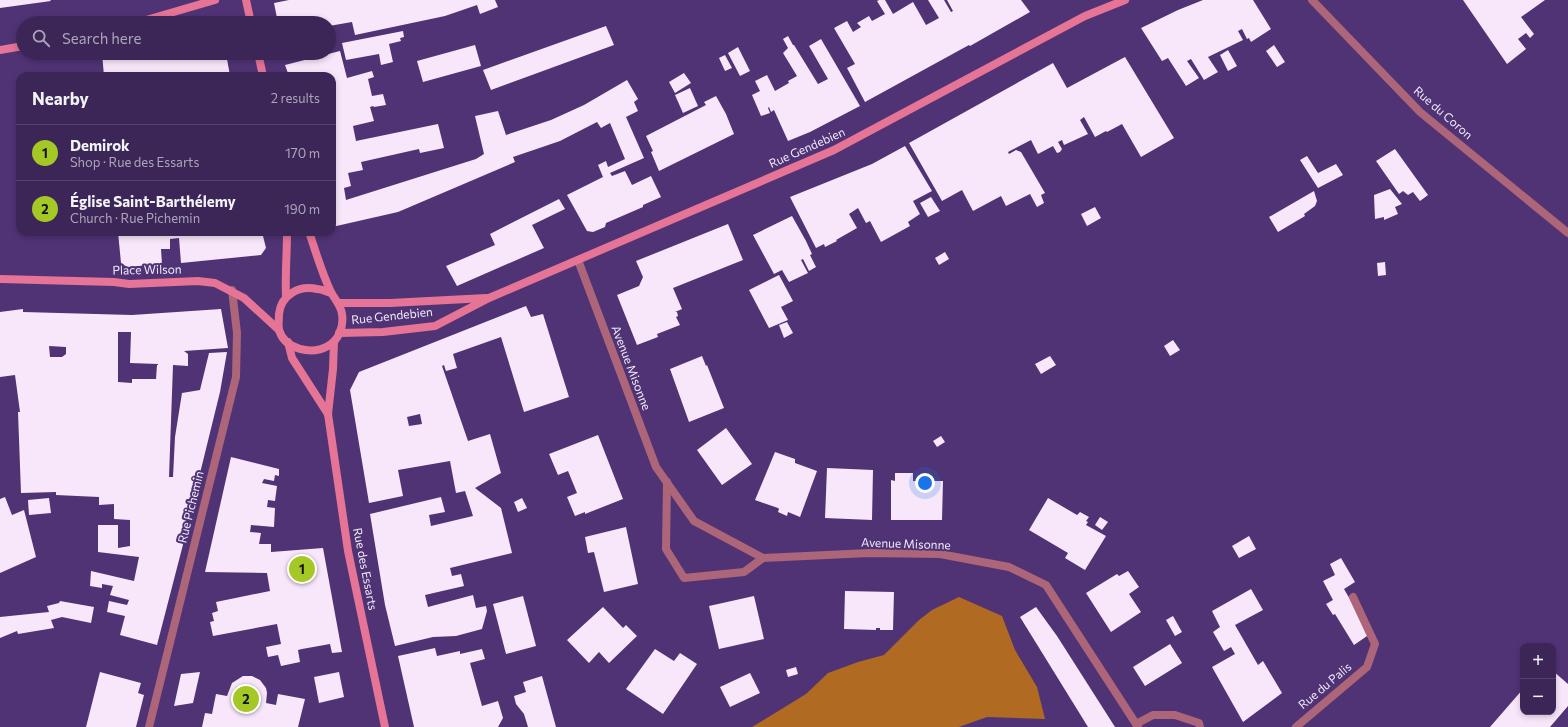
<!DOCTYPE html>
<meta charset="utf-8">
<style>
:root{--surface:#3c2657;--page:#473261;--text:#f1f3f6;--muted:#aca5ba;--line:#55436d;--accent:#a4c825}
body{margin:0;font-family:Commissioner,sans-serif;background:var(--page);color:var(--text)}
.controls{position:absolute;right:12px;bottom:12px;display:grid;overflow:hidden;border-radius:8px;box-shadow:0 2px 6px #0003}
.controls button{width:36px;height:36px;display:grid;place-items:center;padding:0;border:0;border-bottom:1px solid var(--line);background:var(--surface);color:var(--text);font:20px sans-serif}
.you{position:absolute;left:925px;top:483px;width:14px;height:14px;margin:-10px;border:3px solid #fff;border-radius:50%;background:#1a73e8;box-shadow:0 0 0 6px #1a73e833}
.badge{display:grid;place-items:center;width:26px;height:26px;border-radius:50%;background:var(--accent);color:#111;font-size:13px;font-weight:700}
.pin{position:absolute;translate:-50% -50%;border:2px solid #fff;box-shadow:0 1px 4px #0006}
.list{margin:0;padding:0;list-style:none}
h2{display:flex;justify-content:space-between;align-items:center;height:52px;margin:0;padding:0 16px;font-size:17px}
h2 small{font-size:13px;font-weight:400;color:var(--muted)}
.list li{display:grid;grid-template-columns:26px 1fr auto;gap:12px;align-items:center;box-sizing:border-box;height:56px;padding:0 16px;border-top:1px solid var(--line)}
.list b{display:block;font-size:15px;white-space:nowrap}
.list p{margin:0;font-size:13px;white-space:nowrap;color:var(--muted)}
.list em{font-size:13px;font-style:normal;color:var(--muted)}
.icon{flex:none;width:22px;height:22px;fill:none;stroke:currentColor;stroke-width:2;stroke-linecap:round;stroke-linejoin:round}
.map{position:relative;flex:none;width:1568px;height:727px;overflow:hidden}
.search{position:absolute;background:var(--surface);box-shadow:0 2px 6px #0003;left:16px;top:16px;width:320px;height:44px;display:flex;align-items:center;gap:10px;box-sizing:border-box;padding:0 14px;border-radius:22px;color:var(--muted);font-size:15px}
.panel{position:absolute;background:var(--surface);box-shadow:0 2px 6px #0003;left:16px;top:72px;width:320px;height:164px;border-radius:12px}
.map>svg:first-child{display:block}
</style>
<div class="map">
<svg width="1568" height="727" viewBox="0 0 1568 727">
<rect width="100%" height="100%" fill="#503374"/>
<polygon fill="#b06a21" points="959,597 1002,616 1015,650 1037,687 1045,719 987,717 959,727 752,727 806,694 828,673 858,662 884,655 919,620 932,610"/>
<g fill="#f8e7fa" fill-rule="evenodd">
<polygon points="0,0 50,0 51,1 0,8"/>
<polygon points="289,0 495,0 498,7 480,14 477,5 445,16 355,35 352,22 329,26 329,23 278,23 274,3"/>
<polygon points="879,0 885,0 893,14 913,2 926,25 939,18 928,0 944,0 951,12 953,11 947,0 1021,0 1030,12 970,46 969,45 865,102 847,68 855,64 834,28 847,21 853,32 861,27 857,23 869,16 872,21 885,14 877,1"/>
<polygon points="1203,0 1253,0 1271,29 1251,42 1249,38 1247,39 1242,29 1238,31 1243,40 1208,57 1218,72 1204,80 1191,59 1187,61 1199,78 1186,86 1168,58 1162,61 1141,28 1178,10"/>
<polygon points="1463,0 1545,0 1521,17 1534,34 1530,38 1526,33 1518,39 1526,49 1507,64"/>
<polygon points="214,17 221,23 191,23 199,21 199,19"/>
<polygon points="606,26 614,45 491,90 483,70"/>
<polygon points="403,31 404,37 400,38 401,41 389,44 393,62 381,65 379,54 346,60 342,43"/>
<polygon points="788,36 793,45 794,45 818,84 828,79 809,46 821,39 860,106 810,132 788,141 774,110 771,112 769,107 768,108 770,113 761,116 752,95 760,91 755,81 767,75 775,91 789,83 788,81 797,76 783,53 788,48 783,39"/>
<polygon points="475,45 481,66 423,82 417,61"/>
<polygon points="1274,45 1285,62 1277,67 1266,51"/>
<polygon points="738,47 750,71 740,76 728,53"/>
<polygon points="1228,50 1237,66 1228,71 1220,55"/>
<polygon points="340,51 347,78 372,71 374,77 368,79 372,96 383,94 386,105 374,107 373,106 370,107 374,121 353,126 356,141 438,124 444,148 420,153 419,149 361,162 363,170 348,173 351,186 344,188 346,200 476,159 484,154 475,116 498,111 506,135 551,120 584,105 627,80 638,99 634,102 638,111 626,117 644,158 610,173 612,176 625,171 632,185 651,176 661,197 643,205 643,207 606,223 605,227 593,232 587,231 567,195 603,177 598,165 606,161 608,167 625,159 610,123 601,128 597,122 560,141 513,157 515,162 398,212 332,227 332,76 289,76 285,65"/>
<polygon points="102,53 226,53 230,76 104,76"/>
<polygon points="725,55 732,68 725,71 719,58"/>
<polygon points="1125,57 1174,138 1141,157 1122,124 1107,132 1106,131 1095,137 1084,117 1080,120 1088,134 1064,145 1062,140 1058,142 1062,149 1060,152 1057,153 1053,146 1038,154 1031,140 1008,152 1009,154 1016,150 1021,152 1045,193 1041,195 1044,203 1037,207 1030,194 1006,206 1001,196 973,211 962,190 942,201 909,143 1053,63 1067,88"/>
<polygon points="684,73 691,83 675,93 669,82"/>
<polygon points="690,88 698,106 683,113 675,95"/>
<polygon points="716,96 726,114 734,134 659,171 651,152 653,151 646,136 706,105 704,102"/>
<polygon points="905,146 932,191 913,201 920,214 908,222 910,226 881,242 870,221 866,223 858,208 849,214 857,228 836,240 837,241 825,247 824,244 816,248 790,197 872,164"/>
<polygon points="1395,149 1428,195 1420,201 1413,192 1408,195 1403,191 1399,194 1376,161"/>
<polygon points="1307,156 1318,173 1336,164 1343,175 1318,188 1300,160"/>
<polygon points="1390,189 1402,204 1395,207 1398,214 1384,220 1384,217 1375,219 1374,195"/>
<polygon points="1314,191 1317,201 1315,206 1304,214 1305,216 1278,232 1269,217"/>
<polygon points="931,197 940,211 928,217 920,203"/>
<polygon points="559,199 565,209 532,225 544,248 457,286 446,266 495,245 490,234"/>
<polygon points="1095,207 1101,218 1087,226 1081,214"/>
<polygon points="792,216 806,241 812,254 810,255 816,267 809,271 803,259 801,260 808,273 789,282 782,270 774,274 753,235"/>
<polygon points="728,224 743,260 673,288 682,309 675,312 677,312 678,316 676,317 680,325 657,334 658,337 637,345 617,295 639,286 643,277 636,261"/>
<polygon points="118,232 262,232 266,248 261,255 181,263 179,238 170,239 170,249 161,249 162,264 127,267 121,263"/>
<polygon points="945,252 949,259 939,265 935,258"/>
<polygon points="1385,262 1386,275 1378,276 1377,263"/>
<polygon points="779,275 793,301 781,307 788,320 769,328 749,290"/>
<path d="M526,306L531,317L543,314L569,397L524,412L501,337L453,354L457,368L446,371L444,365L442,366L468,441L490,434L501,473L475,488L501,508L512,553L450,568L452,576L461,574L464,586L425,595L428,607L473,595L476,608L486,606L487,611L482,629L456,636L433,637L395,646L385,605L370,514L441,497L445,512L429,515L431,526L473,516L465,491L456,493L450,461L398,470L403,496L369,503L350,390L359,372ZM420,414L422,424L409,426L407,417Z"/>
<path d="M23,309V312L132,315L221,309L228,348L184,351L188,354V366L173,365L169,477H173L175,437L182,393L200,390L209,353L227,352L220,392L190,514L187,517L184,531L186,533L157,645L120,635L125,616L107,612L109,601L127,605L129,600L110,595L113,586L102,584V588L90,586L91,571L134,581L139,557L98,552V525H118V548L130,546V520L114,519V504L99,505V497L56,495V492L21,493L18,412H20L15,375L0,377V312ZM118,332H131L130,363L158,364V355V365H157L156,379H132V383L118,382ZM49,346L66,347V354L62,357H50Z"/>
<polygon points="787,322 793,333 784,338 779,325"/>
<polygon points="1173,340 1180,350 1170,356 1164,346"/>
<polygon points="702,356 706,366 707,365 724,408 689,422 670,369"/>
<polygon points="1050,356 1056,365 1041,374 1035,364"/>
<polygon points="726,428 752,464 722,485 697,450"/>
<polygon points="598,435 623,499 585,514 585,512 575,516 567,497 577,493 568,471 558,475 549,454"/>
<polygon points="941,436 945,442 937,447 933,441"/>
<polygon points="775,452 795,459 795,463 817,471 800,517 788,512 787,516 778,512 779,509 778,508 755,500"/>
<polygon points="231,457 279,469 279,476 275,475 274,481 264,479 262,483 277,486 275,501 268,500 267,507 275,508 274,527 251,525 250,532 261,533 259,544 271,544 271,552 323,548 342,652 332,653 330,644 302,649 298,650 300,662 281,666 278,655 268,657 266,647 281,644 277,624 213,636 210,622 214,621 212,613 218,611 216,602 270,591 267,573 205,572"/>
<polygon points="827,468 873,470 872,520 825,518"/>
<polygon points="895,473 913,473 913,481 943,481 942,520 891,520 891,480 895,481"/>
<polygon points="5,497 12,515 24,510 36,557 0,573 0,499"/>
<polygon points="49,498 51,513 29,515 28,500"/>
<polygon points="522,498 527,508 518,512 514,502"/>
<polygon points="1048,498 1077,515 1080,512 1089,517 1086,521 1088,522 1086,525 1106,536 1085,570 1065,558 1068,553 1029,530"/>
<polygon points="1100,517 1108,522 1102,530 1095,525"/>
<polygon points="626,527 638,584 604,592 594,552 588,553 585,537"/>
<polygon points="1249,536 1256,549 1239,558 1232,546"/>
<polygon points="1341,558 1355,582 1344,589 1370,634 1354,645 1335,614 1333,615 1326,604 1333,600 1323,581 1335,575 1330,564"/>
<polygon points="1128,571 1139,587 1129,594 1141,612 1111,632 1086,593 1117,574 1119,576"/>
<polygon points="1251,589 1263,610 1235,625 1258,665 1263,661 1282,693 1243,722 1212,667 1235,654 1231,647 1224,651 1213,632 1220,627 1212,611"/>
<polygon points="845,591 894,592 893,630 880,630 880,628 876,628 876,630 844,629"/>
<polygon points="523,596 536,646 506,654 493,604"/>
<polygon points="754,596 764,639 719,649 709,606"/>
<polygon points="60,601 94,607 91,623 62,617 51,620 54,628 18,634 17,631 0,638 0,617 49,612 47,606 59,603"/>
<polygon points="603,607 623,628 626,625 637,636 609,663 599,652 589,663 567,640"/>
<polygon points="1036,607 1057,636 1115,727 1088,727 1020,617"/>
<polygon points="1173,616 1182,632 1175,636 1166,620"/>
<polygon points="1170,644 1182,663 1145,686 1133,667"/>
<polygon points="435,648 437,656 460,651 460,654 482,649 485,659 470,663 482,706 498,701 503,718 498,727 414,727 398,656"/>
<polygon points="655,649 674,661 680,653 697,664 663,714 626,689"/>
<polygon points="796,667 798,674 788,677 786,670"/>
<polygon points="1553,671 1568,684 1568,706 1550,727 1490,727 1523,689 1523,712 1553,712"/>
<polygon points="100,672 141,683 138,693 144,695 136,727 86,727"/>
<polygon points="200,672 193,703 174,706 181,674"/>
<polygon points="339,672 344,697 319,703 314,677"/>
<polygon points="750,673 760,693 730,707 720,687"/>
<polygon points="243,676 252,676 260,680 266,688 267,693 266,703 276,705 278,694 305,699 298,727 202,727 205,713 212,714 216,694 227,696 232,683"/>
<polygon points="542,676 556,727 528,727 524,714 516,704 514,696 526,692 523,682"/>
</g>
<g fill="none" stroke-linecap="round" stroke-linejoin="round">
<g stroke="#ad6579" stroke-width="8">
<polyline points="1312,0 1420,112 1568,233"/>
<polyline points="578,260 656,467 694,521 763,558 869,553 940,554 1009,567 1046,585 1138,727"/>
<polyline points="667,482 666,549 684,578 744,572 763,558"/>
<polyline points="1136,724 1153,715 1175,715 1199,723 1200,727"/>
<polyline points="149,727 236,377 237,333 232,290"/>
<polyline points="1296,727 1367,667 1375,644 1353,597"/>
</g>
<g stroke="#e57496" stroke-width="8">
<polyline points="246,0 251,23"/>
<polyline points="136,23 215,0"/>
<polyline points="0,50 23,46"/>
<polyline points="258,53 263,76"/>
<path d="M309,232C316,252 322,274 331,292C335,300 341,305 342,314C344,326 339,340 328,346C312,355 285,350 279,330C278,326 279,319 279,314C281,295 299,285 317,289C322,289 327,292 331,293"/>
<polyline points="0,279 114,282 129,284 198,281 215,283 244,298 279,330"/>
<path d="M286,297C285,275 287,254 287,232"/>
<polyline points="339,303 390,303 486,298"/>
<polyline points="339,333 383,332 435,326 489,298 834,150 1085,16 1125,0"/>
<polyline points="288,342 292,358 328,414"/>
<polyline points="334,342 333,369 328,414 348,551 385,727"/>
</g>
</g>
<g text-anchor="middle" stroke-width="4" stroke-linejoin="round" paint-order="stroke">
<g font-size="12" fill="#f0eafa" stroke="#503374">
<text transform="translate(1443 113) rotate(41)" y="4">Rue du Coron</text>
<text transform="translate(807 148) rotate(-24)" y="4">Rue Gendebien</text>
<text transform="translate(147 270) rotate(-1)" y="4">Place Wilson</text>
<text transform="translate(392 316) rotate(-6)" y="4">Rue Gendebien</text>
<text transform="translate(631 368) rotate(69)" y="4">Avenue Misonne</text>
<text transform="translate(191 507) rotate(-76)" y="4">Rue Pichemin</text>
<text transform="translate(906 544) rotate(2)" y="4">Avenue Misonne</text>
<text transform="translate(365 569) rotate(79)" y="4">Rue des Essarts</text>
<text transform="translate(1325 686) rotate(-40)" y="4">Rue du Palis</text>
</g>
</g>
</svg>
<div class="controls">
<button>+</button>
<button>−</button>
</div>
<div class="you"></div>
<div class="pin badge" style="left:302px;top:569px">1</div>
<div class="pin badge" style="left:246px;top:699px">2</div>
<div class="search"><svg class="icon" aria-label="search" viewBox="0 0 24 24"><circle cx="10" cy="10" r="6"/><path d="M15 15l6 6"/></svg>Search here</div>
<section class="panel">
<h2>Nearby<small>2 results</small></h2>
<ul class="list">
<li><span class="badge">1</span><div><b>Demirok</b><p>Shop · Rue des Essarts</p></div><em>170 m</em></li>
<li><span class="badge">2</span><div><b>Église Saint-Barthélemy</b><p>Church · Rue Pichemin</p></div><em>190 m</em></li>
</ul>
</section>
</div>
